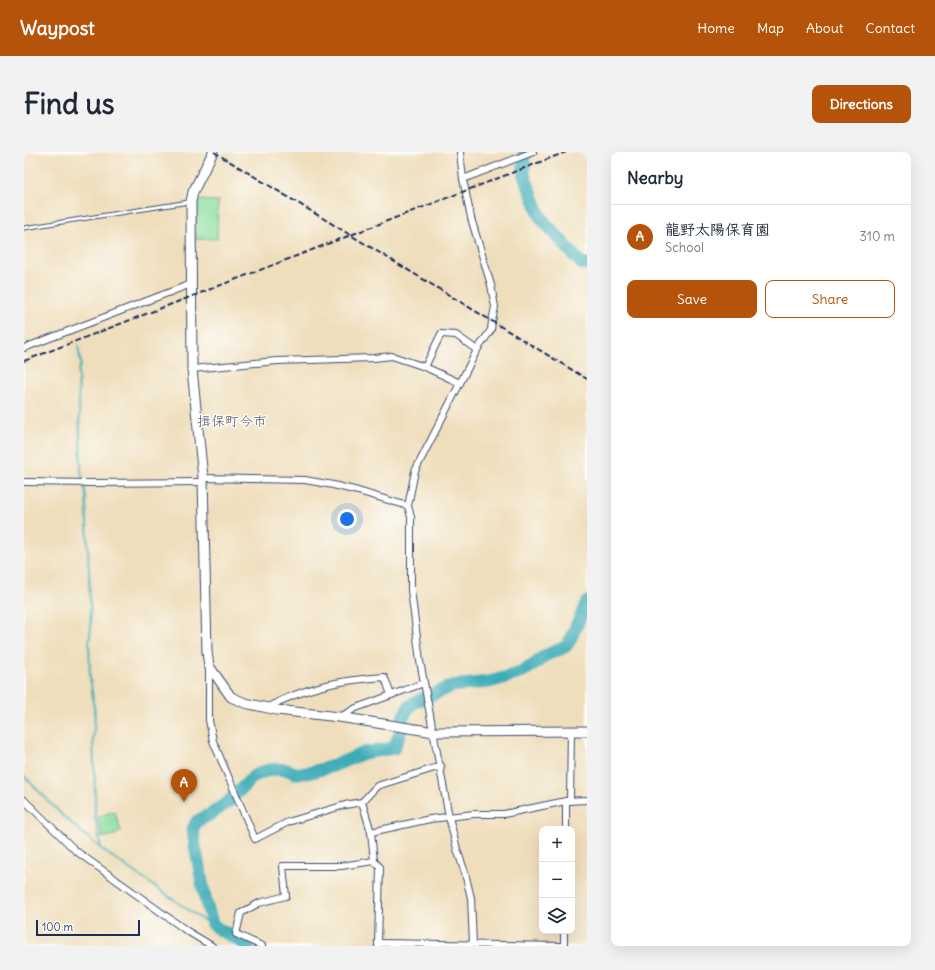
<!DOCTYPE html>
<meta charset="utf-8">
<style>
:root{--surface:#fff;--page:#f2f2f3;--text:#1f2937;--muted:#747a83;--line:#e0e1e3;--accent:#b45309}
body{margin:0;font-family:Delius,"Klee One",sans-serif;background:var(--page);color:var(--text)}
.controls{position:absolute;right:12px;bottom:12px;display:grid;overflow:hidden;border-radius:8px;box-shadow:0 4px 16px #0002}
.controls button{width:36px;height:36px;display:grid;place-items:center;padding:0;border:0;border-bottom:1px solid var(--line);background:var(--surface);color:var(--text);font:20px sans-serif}
.scale{position:absolute;left:12px;bottom:10px;width:104px;box-sizing:border-box;padding-left:4px;border:2px solid #1b2f5e;border-top:0;font-size:11px;line-height:14px;white-space:nowrap;color:#1b2f5e;-webkit-text-stroke:3px #fdfcf7;paint-order:stroke}
.you{position:absolute;left:323px;top:367px;width:14px;height:14px;margin:-10px;border:3px solid #fff;border-radius:50%;background:#1a73e8;box-shadow:0 0 0 6px #1a73e833}
.badge{display:grid;place-items:center;width:26px;height:26px;border-radius:50%;background:var(--accent);color:#fff;font-size:13px;font-weight:700}
.pin{position:absolute;translate:-50% -33px;filter:drop-shadow(0 1px 2px #0008)}
.pin::after{content:'';position:absolute;top:21px;width:14px;height:12px;background:inherit;clip-path:polygon(0 0,100% 0,50% 100%)}
.list{margin:0;padding:0;list-style:none}
h2{display:flex;justify-content:space-between;align-items:center;height:52px;margin:0;padding:0 16px;font-size:17px}
h2 small{font-size:13px;font-weight:400;color:var(--muted)}
.list li{display:grid;grid-template-columns:26px 1fr auto;gap:12px;align-items:center;box-sizing:border-box;height:64px;padding:0 16px;border-top:1px solid var(--line)}
.list b{display:block;font-size:15px;white-space:nowrap}
.list p{margin:0;font-size:13px;white-space:nowrap;color:var(--muted)}
.list em{font-size:13px;font-style:normal;color:var(--muted)}
.actions{display:flex;gap:8px;padding:12px 16px}
.actions a{flex:1;padding:9px 0;border:1px solid var(--accent);border-radius:8px;text-align:center;font-size:14px;color:var(--accent)}
.actions .main{background:var(--accent);color:#fff}
.icon{flex:none;width:22px;height:22px;fill:none;stroke:currentColor;stroke-width:2;stroke-linecap:round;stroke-linejoin:round}
.map{position:relative;flex:none;width:563px;height:794px;overflow:hidden;border-radius:8px}
header{display:flex;align-items:center;gap:24px;box-sizing:border-box;height:56px;padding:0 20px;background:var(--accent);color:#fff}
header strong{font-size:19px}
nav{display:flex;gap:22px;margin-inline-start:auto;font-size:14px}
.intro{display:flex;align-items:center;justify-content:space-between;box-sizing:border-box;height:96px;padding:0 24px}
h1{margin:0;font-size:28px}
.button{padding:10px 18px;border-radius:8px;background:var(--accent);color:#fff;font-size:14px;font-weight:700}
main{display:flex;gap:24px;padding:0 24px}
aside{flex:1;background:var(--surface);border-radius:8px;box-shadow:0 4px 16px #0002}
.map>svg:first-child{display:block}
</style>
<header>
<strong>Waypost</strong>
<nav><a>Home</a><a>Map</a><a>About</a><a>Contact</a></nav>
</header>
<div class="intro"><h1>Find us</h1><a class="button">Directions</a></div>
<main>
<div class="map">
<svg width="563" height="794" viewBox="0 0 563 794">
<rect width="100%" height="100%" fill="#fdfcf7"/>
<filter id="ink" filterUnits="userSpaceOnUse"><feTurbulence type="fractalNoise" baseFrequency=".025" numOctaves="2"/><feDisplacementMap in="SourceGraphic" scale="8" xChannelSelector="R" yChannelSelector="G"/><feConvolveMatrix kernelMatrix="1 2 1 2 8 2 1 2 1" color-interpolation-filters="sRGB"/></filter>
<filter id="wash" filterUnits="userSpaceOnUse"><feTurbulence type="fractalNoise" baseFrequency=".012" numOctaves="4" result="noise"/><feDisplacementMap in="SourceGraphic" scale="16" xChannelSelector="R" yChannelSelector="G"/><feGaussianBlur stdDeviation="0.9" result="paint"/><feColorMatrix in="noise" values="0 0 0 0 0 0 0 0 0 0 0 0 0 0 0 0 0 1.4 0 .05"/><feComposite in="paint" operator="in"/></filter>
<g filter="url(#wash)">
<rect width="100%" height="100%" fill="#efdebc"/>
<g fill="#8ade9f" stroke="#52867e">
<polygon points="173,48 194,49 193,87 172,87 172,56"/>
<polygon points="91,660 97,679 91,683 78,686 74,665 84,661"/>
</g>
<g fill="none" stroke-linecap="round" stroke-linejoin="round">
<g stroke="#3cacb7" stroke-width="2">
<polyline points="54,193 57,213 54,218 57,319 62,344 67,475 65,490 66,525 71,562 69,588 71,634 71,663 77,697 186,773 192,775"/>
<polyline points="0,624 39,664 76,696"/>
</g>
<g stroke="#3cacb7" stroke-width="13">
<polyline points="500,0 500,23 517,66 557,111 563,112"/>
<polyline points="225,794 193,776 188,771 182,750 171,694 169,677 173,669 187,662 204,650 230,624 241,619 253,617 264,618 271,621 284,621 309,614 340,601 370,596 376,581 379,565 385,555 391,550 428,534 465,530 493,522 510,513 520,504 541,495 545,490 563,450"/>
</g>
</g>
</g>
<g filter="url(#ink)">
<g fill="none" stroke-linecap="round" stroke-linejoin="round">
<defs>
<polyline id="lane" points="0,76 165,50"/>
<g id="street">
<polyline points="436,0 439,27 447,66 467,133 471,155 468,169 467,178 453,198 391,319 384,354 387,365 387,438 396,509 425,665 433,697 441,721 447,746 449,792"/>
<polyline points="439,27 509,0"/>
<polyline points="0,196 167,132"/>
<polyline points="401,215 417,182 432,183 453,198"/>
<polyline points="168,217 253,209 350,206 368,204 401,215 436,231"/>
<polyline points="179,326 281,328 309,333 334,339 384,354"/>
<polyline points="0,330 68,331 179,330"/>
<polyline points="185,514 185,568 189,589 231,687 264,670 321,653 338,650 353,634 417,614"/>
<path d="M242,556C282,535 316,528 360,525L362,529L367,543"/>
<polyline points="316,565 332,556 400,531"/>
<polyline points="0,648 52,699 163,779 188,794"/>
<polyline points="546,649 547,578"/>
<polyline points="542,677 542,649"/>
<polyline points="347,680 406,667 450,662 480,662 542,649 563,648"/>
<polyline points="350,709 356,715 354,792"/>
<polyline points="238,794 212,782 217,761 235,751 262,744 259,714 317,714 350,709 347,680 338,650"/>
<polyline points="354,794 354,791 537,794 540,793 540,779"/>
</g>
<polyline id="secondary" points="189,0 169,40 167,50 168,217 179,326 183,500 185,514 207,545 221,551 253,558 315,565 410,580 563,579"/>
</defs>
<use href="#lane" stroke="#3b496c" stroke-width="5"/>
<use href="#street" stroke="#3b496c" stroke-width="8"/>
<use href="#secondary" stroke="#3b496c" stroke-width="11"/>
<use href="#lane" stroke="#fff" stroke-width="3"/>
<use href="#street" stroke="#fff" stroke-width="6"/>
<use href="#secondary" stroke="#fff" stroke-width="9"/>
<g stroke="#1b2f5e" stroke-width="2" stroke-dasharray="6 3" stroke-linecap="butt">
<polyline points="190,0 563,227"/>
<polyline points="0,209 542,0"/>
</g>
</g>
</g>
<g text-anchor="middle" stroke-width="3" stroke-linejoin="round" paint-order="stroke">
<g font-size="14" fill="#58556c" stroke="#fdfcf7">
<text x="208" y="274">揖保町今市</text>
</g>
</g>
</svg>
<div class="controls">
<button>+</button>
<button>−</button>
<button><svg class="icon" aria-label="layers" viewBox="0 0 24 24"><path d="M12 4l9 5-9 5-9-5zM3 14l9 5 9-5"/></svg></button>
</div>
<div class="scale">100 m</div>
<div class="you"></div>
<div class="pin badge" style="left:160px;top:650px">A</div>
</div>
<aside>
<h2>Nearby<small></small></h2>
<ul class="list">
<li><span class="badge">A</span><div><b>龍野太陽保育園</b><p>School</p></div><em>310 m</em></li>
</ul>
<div class="actions"><a class="main">Save</a><a>Share</a></div>
</aside>
</main>
